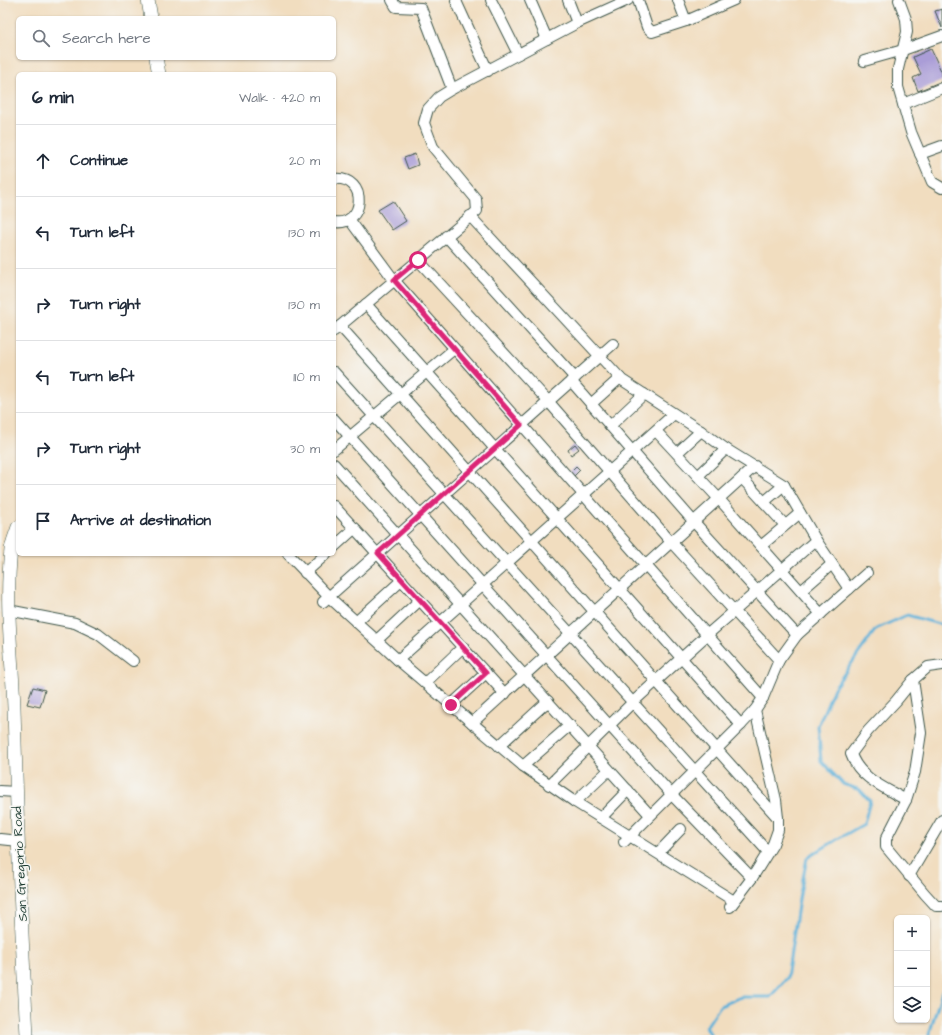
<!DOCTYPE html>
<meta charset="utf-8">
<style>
:root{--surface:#fff;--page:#f6f6f7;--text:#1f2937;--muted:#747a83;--line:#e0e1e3}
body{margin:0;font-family:"Architects Daughter",sans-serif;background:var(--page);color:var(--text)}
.controls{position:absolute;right:12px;bottom:12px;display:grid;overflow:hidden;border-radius:6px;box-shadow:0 1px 3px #0004}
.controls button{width:36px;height:36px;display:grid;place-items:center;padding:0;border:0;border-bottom:1px solid var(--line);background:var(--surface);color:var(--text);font:20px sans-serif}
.stop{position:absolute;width:12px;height:12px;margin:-9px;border:3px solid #db2777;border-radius:50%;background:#fff}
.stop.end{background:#db2777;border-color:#fff;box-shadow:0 1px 4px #0008}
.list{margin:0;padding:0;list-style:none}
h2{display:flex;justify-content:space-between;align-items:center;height:52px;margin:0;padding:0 16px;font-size:17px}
h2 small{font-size:13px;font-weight:400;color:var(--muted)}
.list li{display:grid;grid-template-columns:26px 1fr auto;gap:12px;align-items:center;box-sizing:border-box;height:72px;padding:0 16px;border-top:1px solid var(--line)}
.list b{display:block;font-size:15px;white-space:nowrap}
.list em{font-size:13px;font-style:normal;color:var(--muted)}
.icon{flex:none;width:22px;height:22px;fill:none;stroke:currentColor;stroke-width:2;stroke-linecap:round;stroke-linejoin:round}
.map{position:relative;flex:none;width:942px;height:1035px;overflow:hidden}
.search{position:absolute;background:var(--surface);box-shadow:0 1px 3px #0004;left:16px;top:16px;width:320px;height:44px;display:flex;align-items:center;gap:10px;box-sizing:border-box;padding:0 14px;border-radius:6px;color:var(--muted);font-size:15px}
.panel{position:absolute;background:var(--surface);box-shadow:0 1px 3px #0004;left:16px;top:72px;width:320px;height:484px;border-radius:6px}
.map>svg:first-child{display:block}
</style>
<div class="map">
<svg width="942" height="1035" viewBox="0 0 942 1035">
<rect width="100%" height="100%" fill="#f6f6f2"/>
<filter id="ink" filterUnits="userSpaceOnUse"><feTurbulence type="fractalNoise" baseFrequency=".025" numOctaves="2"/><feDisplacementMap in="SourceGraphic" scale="8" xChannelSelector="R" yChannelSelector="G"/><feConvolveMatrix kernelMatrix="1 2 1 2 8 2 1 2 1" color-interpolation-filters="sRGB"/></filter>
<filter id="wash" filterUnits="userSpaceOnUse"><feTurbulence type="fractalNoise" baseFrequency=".012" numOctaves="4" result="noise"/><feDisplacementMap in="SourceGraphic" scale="16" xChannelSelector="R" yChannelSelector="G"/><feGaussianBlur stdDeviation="0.9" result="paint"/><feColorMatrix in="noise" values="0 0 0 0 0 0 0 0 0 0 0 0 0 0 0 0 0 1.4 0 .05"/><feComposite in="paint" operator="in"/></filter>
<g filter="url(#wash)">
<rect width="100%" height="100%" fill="#f1ddbf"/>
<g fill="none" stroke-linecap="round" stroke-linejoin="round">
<g stroke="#5db1d9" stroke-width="3">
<polyline points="711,1035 706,1027 720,1006 741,997 770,997 787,978 799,899 807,858 836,840 864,824 870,801 860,790 843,784 821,761 818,726 834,688 876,629 907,615 942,625"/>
<polyline points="929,1035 942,991"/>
</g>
</g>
<g id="blocks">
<g fill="#aa9dd7">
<polygon points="942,9 942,28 935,11"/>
<polygon points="931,49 942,73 942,81 918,91 913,78 921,74 913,57"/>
<polygon points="415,154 418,165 408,169 404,158"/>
<polygon points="393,201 406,221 392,230 378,210"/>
<polygon points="575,444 579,449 571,455 568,450"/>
<polygon points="576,466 580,470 574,476 570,472"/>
<polygon points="33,687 45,690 40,707 27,704"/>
</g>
</g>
</g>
<g filter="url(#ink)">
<use href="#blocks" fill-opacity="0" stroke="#3e5549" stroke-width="1"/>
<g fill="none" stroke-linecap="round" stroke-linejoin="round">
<defs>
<g id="minor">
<polyline points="392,0 396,7 421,8 452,89"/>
<polyline points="457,0 456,1 488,71"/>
<polyline points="491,0 518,54"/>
<polyline points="530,0 547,39"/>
<polyline points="568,0 577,23"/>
<polyline points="638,0 647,27 652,32 686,21 734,0"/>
<polyline points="678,0 686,21"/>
<polyline points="899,0 906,19 907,32 898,69 898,87 911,132 932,182 942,188"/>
<polyline points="864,61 903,50 942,36"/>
<polyline points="903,104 942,88"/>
<polyline points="920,154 942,146"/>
<path d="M334,179C369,176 365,227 334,222"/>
<polyline points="470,216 622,380 701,431 726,449 784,485 816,540 849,589"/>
<polyline points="349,219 394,280 763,698"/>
<polyline points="446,236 575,378"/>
<polyline points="418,260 548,401 671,542 779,660"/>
<polyline points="366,304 741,725"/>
<polyline points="340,326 778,818"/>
<polyline points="334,331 477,211 476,199 433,147 424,123 428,109 439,97 452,89 577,23 628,0"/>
<polyline points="334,372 768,852"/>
<polyline points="571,381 694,522 797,635"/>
<polyline points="591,404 620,378"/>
<polyline points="334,419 671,794 752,878"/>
<polyline points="610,426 644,394"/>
<polyline points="656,431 719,499 821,614"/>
<polyline points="334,450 454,349"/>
<polyline points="677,453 701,431"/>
<polyline points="334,464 650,815"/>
<polyline points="698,476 726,449"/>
<polyline points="742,478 785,525"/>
<polyline points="764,502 784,485"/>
<polyline points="334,506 505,694"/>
<polyline points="761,546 800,513"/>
<polyline points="334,547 355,528"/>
<polyline points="288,554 329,597 398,660 523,766 575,802 734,901"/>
<polyline points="305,573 326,554"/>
<polyline points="801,591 832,564"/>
<polyline points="323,602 613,344"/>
<polyline points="8,610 75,623 98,634 133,661"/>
<polyline points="356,622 402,580"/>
<polyline points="377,640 420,600"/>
<polyline points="398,660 674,414"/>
<polyline points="913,680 921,733 915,772 906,800 886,839 886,847 925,894 936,906 942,906"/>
<polyline points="425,683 463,647"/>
<polyline points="451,705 486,673"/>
<polyline points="472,723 755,466"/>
<polyline points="499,746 548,701"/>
<polyline points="523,766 570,725"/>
<polyline points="549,785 632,703 708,634 816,540"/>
<polyline points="0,791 16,792"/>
<path d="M906,800C885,788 859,778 851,754L868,731L896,701L913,680L928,667L942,665"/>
<polyline points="575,802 609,770"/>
<polyline points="601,818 628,790"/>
<polyline points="0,839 19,841"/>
<polyline points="624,842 741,725 755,710 763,698 779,660 797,635 867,573"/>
<polyline points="658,853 681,829"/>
<polyline points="909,876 942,820"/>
<polyline points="730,907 752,878 773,844 778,830 778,818 776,800 755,710"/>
</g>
<g id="tertiary">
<polyline points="148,0 151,18"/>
<polyline points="156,58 159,74"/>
<path d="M18,527C16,534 12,542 11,550C5,602 12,655 14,708C17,817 21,926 27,1035"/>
</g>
</defs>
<use href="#minor" stroke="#3e5549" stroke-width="12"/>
<use href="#tertiary" stroke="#3e5549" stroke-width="14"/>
<use href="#minor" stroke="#fff" stroke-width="10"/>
<use href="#tertiary" stroke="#fff" stroke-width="13"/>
</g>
</g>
<g fill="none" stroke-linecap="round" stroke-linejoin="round" filter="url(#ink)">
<polyline stroke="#db2777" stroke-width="5" points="418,260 394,280 521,425 378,553 486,673 451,705"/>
</g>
<g text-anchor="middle" stroke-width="3" stroke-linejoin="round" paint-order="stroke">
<g font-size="13" fill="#1f3d34" stroke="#f6f6f2">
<text transform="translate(19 864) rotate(-93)" y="5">San Gregorio Road</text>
</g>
</g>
</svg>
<div class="controls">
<button>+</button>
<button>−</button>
<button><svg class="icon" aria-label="layers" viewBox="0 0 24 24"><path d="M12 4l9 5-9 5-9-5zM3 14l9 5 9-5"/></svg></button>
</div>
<div class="stop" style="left:418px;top:260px"></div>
<div class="stop end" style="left:451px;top:705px"></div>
<div class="search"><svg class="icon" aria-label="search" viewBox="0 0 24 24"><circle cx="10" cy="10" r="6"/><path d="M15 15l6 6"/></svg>Search here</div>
<section class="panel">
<h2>6 min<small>Walk · 420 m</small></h2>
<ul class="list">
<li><svg class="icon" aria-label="ahead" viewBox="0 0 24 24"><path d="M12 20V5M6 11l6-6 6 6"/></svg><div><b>Continue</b></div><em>20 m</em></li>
<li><svg class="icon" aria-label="left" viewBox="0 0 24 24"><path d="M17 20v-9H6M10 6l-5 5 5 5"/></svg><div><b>Turn left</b></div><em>130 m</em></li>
<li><svg class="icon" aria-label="right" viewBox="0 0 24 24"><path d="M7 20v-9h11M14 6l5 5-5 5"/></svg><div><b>Turn right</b></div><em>130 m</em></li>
<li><svg class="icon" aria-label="left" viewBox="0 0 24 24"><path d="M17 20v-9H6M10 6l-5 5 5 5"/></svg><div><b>Turn left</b></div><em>110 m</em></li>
<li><svg class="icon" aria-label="right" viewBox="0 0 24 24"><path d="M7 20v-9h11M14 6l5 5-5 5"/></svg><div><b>Turn right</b></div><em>30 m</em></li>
<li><svg class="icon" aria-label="arrive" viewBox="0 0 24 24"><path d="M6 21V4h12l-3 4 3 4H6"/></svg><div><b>Arrive at destination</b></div></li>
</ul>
</section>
</div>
